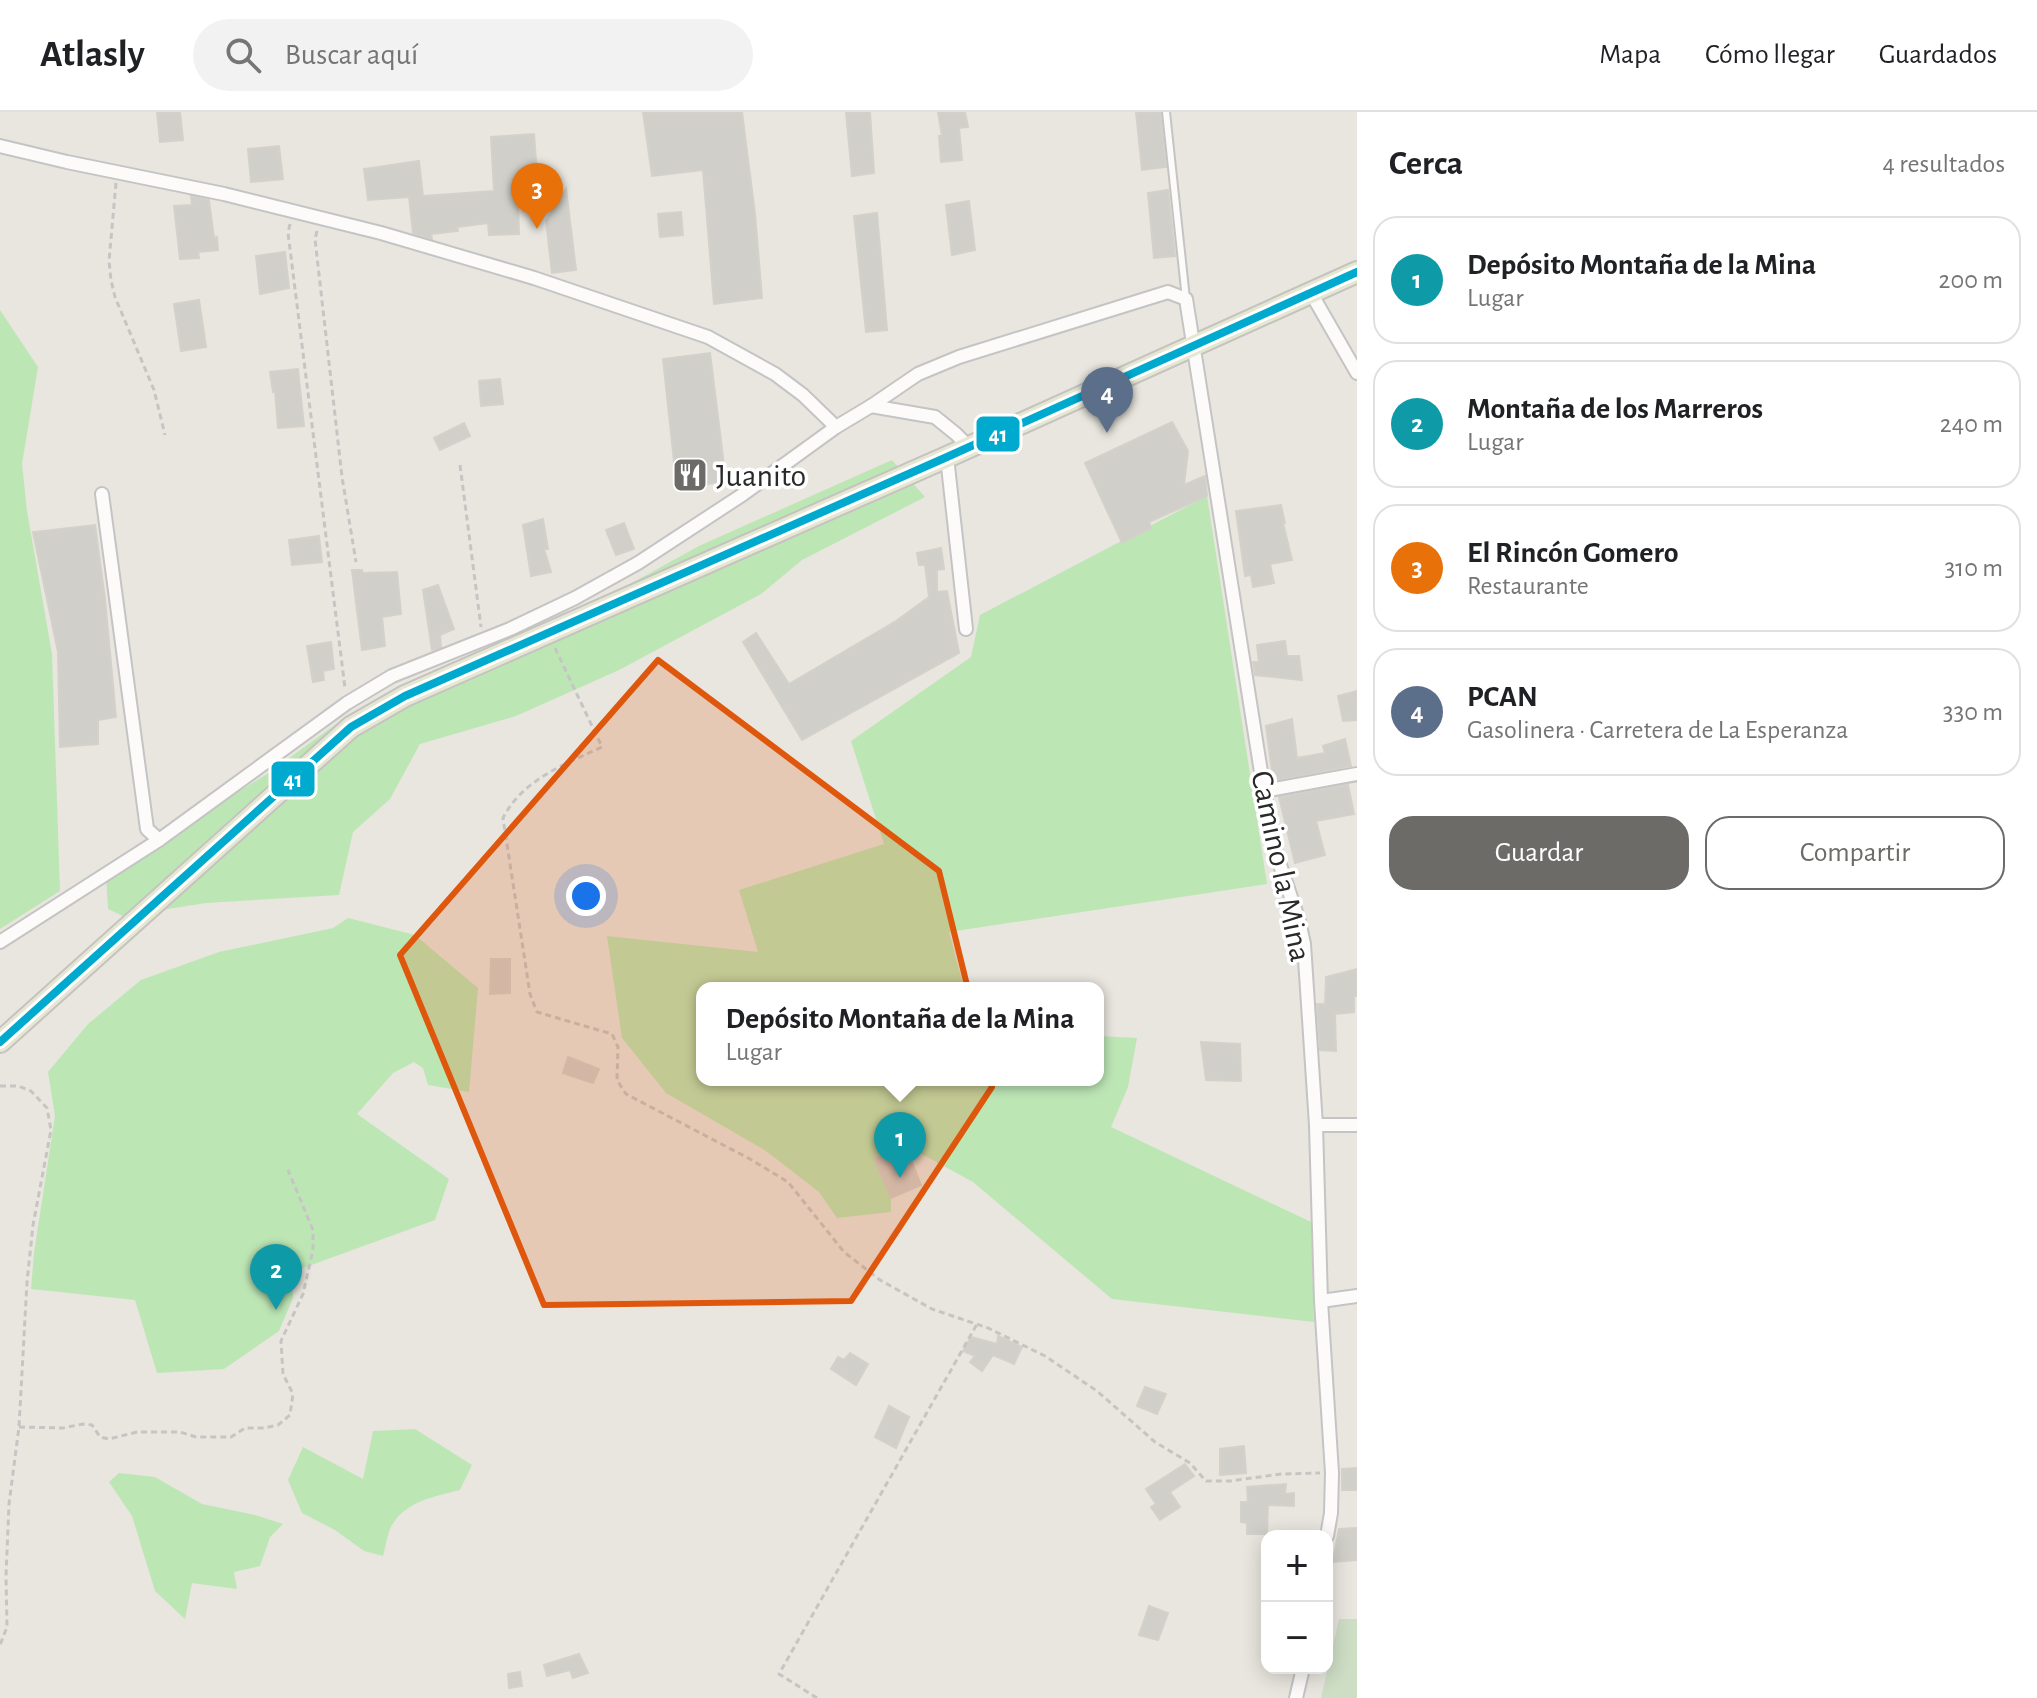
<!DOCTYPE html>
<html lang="es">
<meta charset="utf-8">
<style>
:root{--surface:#fff;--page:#f2f2f2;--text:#202124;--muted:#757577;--line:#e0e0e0;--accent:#6c6b68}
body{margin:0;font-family:"Alegreya Sans",sans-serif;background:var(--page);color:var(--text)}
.controls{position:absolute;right:24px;bottom:24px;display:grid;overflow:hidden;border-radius:16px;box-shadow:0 4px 20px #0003}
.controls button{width:72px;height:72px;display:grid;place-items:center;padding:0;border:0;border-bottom:2px solid var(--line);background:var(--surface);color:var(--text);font:40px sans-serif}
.you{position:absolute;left:586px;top:784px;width:28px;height:28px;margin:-20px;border:6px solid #fff;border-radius:50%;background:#1a73e8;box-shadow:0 0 0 12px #1a73e833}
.badge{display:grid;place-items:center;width:52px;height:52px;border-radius:50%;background:var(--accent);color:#fff;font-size:26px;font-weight:700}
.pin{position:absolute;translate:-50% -66px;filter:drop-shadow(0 2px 4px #0008)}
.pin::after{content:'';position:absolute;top:42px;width:28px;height:24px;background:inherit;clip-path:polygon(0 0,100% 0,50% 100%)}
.popup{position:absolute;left:696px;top:870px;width:408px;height:104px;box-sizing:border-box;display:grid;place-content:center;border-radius:16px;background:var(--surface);filter:drop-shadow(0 2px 6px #0005);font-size:26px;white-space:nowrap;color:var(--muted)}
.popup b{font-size:30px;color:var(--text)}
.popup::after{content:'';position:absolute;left:50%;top:100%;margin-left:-16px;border:16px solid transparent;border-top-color:var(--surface)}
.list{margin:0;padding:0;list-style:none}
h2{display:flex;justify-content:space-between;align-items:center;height:104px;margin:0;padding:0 32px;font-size:34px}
h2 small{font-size:26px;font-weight:400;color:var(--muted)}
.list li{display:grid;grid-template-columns:52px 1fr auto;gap:24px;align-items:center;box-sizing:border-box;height:128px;margin:0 16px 16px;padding:0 16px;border:2px solid var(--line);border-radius:24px}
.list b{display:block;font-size:30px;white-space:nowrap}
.list p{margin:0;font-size:26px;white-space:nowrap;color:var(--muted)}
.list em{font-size:26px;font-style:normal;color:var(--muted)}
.actions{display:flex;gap:16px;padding:24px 32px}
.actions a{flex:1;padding:18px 0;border:2px solid var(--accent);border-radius:24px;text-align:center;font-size:28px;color:var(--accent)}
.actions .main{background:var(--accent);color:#fff}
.icon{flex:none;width:44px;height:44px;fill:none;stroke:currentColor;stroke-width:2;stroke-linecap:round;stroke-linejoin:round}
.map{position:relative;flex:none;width:1357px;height:1586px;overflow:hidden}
header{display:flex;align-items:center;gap:48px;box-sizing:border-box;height:112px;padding:0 40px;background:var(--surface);border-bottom:2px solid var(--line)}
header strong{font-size:38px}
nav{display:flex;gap:44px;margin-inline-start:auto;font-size:28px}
.search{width:560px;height:72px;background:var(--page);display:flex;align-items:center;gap:20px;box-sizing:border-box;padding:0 28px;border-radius:44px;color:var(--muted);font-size:30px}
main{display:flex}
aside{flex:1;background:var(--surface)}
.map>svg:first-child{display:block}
</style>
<header>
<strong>Atlasly</strong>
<div class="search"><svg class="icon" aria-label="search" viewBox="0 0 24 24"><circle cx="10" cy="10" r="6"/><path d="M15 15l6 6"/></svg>Buscar aquí</div>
<nav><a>Mapa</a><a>Cómo llegar</a><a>Guardados</a></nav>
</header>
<main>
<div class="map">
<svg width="1357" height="1586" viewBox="0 0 1357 1586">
<rect width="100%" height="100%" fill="#e8e6de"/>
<g fill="#bde6b5">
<polygon points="0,198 38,255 22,352 27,399 52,542 60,779 0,817"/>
<polygon points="892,348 925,385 802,448 761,482 619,558 516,604 420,632 390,687 353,720 339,783 206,791 123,804 108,797 106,762 267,662 339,610 385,607 699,434"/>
<polygon points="1207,384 1267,772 949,820 964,876 702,876 702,968 1098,968 1098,924 1137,926 1128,975 1111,1015 1311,1110 1314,1210 1112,1187 973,1070 905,1033 874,1046 891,1086 891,1100 837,1106 819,1080 766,1039 666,981 622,926 607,824 758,840 739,778 884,732 851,629 971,545 980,503"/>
<polygon points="348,806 415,823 478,876 469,980 428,973 423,956 414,950 393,961 357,1002 449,1067 435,1108 292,1160 293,1186 279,1219 224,1257 157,1261 135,1188 31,1177 34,1141 55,1004 48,960 88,912 141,868 219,840 333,816"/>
<path d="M415,1317L472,1353L460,1378C436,1384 406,1389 392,1413C387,1422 386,1434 383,1444L364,1439L335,1418L302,1401L288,1368L303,1335L363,1367L373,1319Z"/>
<polygon points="119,1361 155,1365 202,1392 255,1403 283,1412 270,1425 260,1454 234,1460 237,1477 192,1471 185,1507 155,1479 132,1404 109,1370"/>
</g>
<polygon fill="#cedec5" points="1339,1507 1357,1507 1357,1586 1321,1586"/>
<g fill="#d1cfc9" stroke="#d3d1ca" stroke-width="2">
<polygon points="157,0 180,0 183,28 160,30"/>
<polygon points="643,0 742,0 755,102 762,186 714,192 703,58 652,64"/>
<polygon points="846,0 870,0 874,61 852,64"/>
<polygon points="938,0 965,0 968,15 959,16 962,48 941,50 939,24 942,24"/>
<polygon points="1136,0 1160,0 1166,55 1142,58"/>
<polygon points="534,22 539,89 518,91 519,122 489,123 488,111 457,115 458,119 431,122 432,127 413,121 409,85 368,88 364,57 419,49 423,84 494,79 491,25"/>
<polygon points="279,34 283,67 251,70 248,37"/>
<polygon points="566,77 576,158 552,161 546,109"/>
<polygon points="1168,78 1175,144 1154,146 1148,81"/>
<polygon points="191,84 209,88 214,126 217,125 218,138 198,140 199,146 180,147 174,94 192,93"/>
<polygon points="969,89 975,138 952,143 946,93"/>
<polygon points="681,100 683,123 660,125 658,102"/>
<polygon points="877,101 887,218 866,220 854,104"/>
<polygon points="285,140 289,176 260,182 256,144"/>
<polygon points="199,188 206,235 181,239 174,192"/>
<polygon points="710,241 726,369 677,377 663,247"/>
<polygon points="298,257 304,314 278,316 275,279 273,280 270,260"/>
<polygon points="500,267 503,292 481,294 479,269"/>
<polygon points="1172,310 1188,339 1184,373 1205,364 1207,384 1149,410 1151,416 1122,431 1085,351"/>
<polygon points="464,311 470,324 440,338 434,326"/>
<polygon points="1281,393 1285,411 1283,411 1292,448 1270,452 1274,471 1253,475 1251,463 1245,464 1236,399"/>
<polygon points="543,407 548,437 544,437 551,460 531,464 523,413"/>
<polygon points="624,411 634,437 616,443 606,418"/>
<polygon points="95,413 105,487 116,605 98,608 98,632 60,635 58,540 33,420"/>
<polygon points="319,424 322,450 292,453 289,428"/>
<polygon points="941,436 944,457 937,458 937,480 947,479 959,541 802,628 743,530 756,521 789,572 896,509 929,485 925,453 919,453 917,441"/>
<polygon points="352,458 362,458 363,461 397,460 401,502 382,505 385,534 362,538"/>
<polygon points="438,473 454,517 440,523 441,535 432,538 423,478"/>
<polygon points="1285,529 1287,544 1299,544 1302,568 1255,563 1253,550 1259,550 1257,533"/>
<polygon points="331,530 334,557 323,559 324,568 313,570 307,534"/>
<polygon points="1357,579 1357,608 1343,609 1338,584"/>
<polygon points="1292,607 1297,646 1325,641 1323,634 1345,627 1351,654 1276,668 1273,667 1266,614"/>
<polygon points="1348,673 1354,702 1316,709 1325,743 1295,751 1279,685"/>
<polygon points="491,847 510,847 510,881 490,882"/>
<polygon points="1357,857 1357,884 1354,884 1354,900 1335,902 1336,939 1320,938 1317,892 1325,892 1326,865"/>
<polygon points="1201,930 1240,932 1241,969 1206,968"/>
<polygon points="568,945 599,957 593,971 563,961"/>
<polygon points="905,1033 921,1073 891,1086 874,1046"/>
<polygon points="998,1224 1022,1235 1014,1252 993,1243 982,1259 970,1250 975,1244 963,1239 971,1225 997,1232"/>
<polygon points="850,1241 868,1252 856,1273 831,1257 838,1245 844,1248"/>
<polygon points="1145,1275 1166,1282 1157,1302 1137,1294"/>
<polygon points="889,1294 909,1305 896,1336 875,1325"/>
<polygon points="1244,1334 1246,1361 1220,1363 1220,1337"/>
<polygon points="1185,1352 1194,1364 1170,1380 1180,1395 1160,1408 1151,1395 1156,1392 1146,1377"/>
<polygon points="1357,1356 1357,1378 1342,1378 1342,1357"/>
<polygon points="1286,1372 1285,1382 1294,1381 1294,1394 1268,1393 1267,1422 1247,1422 1247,1411 1241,1410 1241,1390 1248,1390 1247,1375"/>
<polygon points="1357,1416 1357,1448 1333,1450 1339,1417"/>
<polygon points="1149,1494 1168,1501 1158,1528 1139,1523"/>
<polygon points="579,1542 588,1561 573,1566 570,1558 547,1564 544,1553"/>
<polygon points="520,1560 522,1574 509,1576 508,1562"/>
</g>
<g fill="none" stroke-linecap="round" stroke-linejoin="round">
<defs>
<polyline id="service" points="1166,0 1186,187"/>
<g id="minor">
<polyline points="0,34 67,50 224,82 381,121 534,166 708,225 775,262 803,283 836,315"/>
<polyline points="1311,181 1357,261"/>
<polyline points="871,294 935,305 956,322 969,335"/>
<polyline points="947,345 966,517"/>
<polyline points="102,382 147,717 159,728"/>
<polyline points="1264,679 1357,662"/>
<polyline points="0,830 159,728 347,591 392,564 510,517 575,486 638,451 742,383 836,315 871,294 918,262 959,245 1168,180 1186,187 1264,679 1276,741 1299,809 1304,832 1316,1013 1321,1189 1332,1361 1331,1401 1327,1424"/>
<polyline points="1316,1013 1357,1013"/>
<polyline points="1321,1189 1357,1184"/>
<polyline points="1296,1586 1303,1556"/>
</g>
<polyline id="primary" points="0,930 351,615 405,584 947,345 1357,160"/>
</defs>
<use href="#service" stroke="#c5c4c4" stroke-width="10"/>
<use href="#minor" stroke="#c5c4c4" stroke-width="16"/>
<use href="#primary" stroke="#c4c3c0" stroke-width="24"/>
<g stroke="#c6c5c4" stroke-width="3" stroke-dasharray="6 4" stroke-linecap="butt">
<polyline points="116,71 109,149 111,168 115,185 154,278 165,323"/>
<polyline points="290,112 288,121 345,576"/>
<polyline points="317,119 315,127 342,365 356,450"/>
<polyline points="460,353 481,515"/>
<path d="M555,536L602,635C565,652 522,668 503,706L530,882L537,900L612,922L618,935L617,968L626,982L750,1047L788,1070L844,1140L880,1168L932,1197L988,1216L1045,1244L1097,1279L1155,1330L1190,1351L1206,1369H1230L1281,1362L1320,1361"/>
<polyline points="0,974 18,974 31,979 47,996 51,1018 33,1113 27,1170 19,1315 9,1392 6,1464 7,1515 0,1533"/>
<polyline points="19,1315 63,1316 83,1312 92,1313 100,1325 109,1327 137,1320 180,1320 196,1325 231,1325 245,1316 264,1316 278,1313 290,1303 293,1282 283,1262 281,1229 303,1182 313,1138 313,1118 288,1058"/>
<polyline points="817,1586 779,1562 977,1212"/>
</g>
<use href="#service" stroke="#fcfbfa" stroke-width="6"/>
<use href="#minor" stroke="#fcfbfa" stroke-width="12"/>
<use href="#primary" stroke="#e6e7d2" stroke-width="20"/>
<defs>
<polyline id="bus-1" points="0,930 351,615 405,584 947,345 1357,160"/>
</defs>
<use href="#bus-1" stroke="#fff" stroke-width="14"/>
<use href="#bus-1" stroke="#00a9ce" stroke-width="8"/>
</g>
<path fill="#de570d" fill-opacity="0.2" stroke="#de570d" stroke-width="6" stroke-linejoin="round" d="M658,548L939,759L992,975L851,1189L544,1193L400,843Z"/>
<defs>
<symbol id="restaurant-square" viewBox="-11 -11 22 22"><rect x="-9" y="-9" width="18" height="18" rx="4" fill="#6c6b68" stroke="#fff"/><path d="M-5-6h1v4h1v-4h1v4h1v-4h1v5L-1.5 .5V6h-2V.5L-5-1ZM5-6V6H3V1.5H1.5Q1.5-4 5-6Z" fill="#fff"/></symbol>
</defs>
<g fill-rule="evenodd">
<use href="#restaurant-square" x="670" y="343" width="40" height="40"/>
</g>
<g text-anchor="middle" stroke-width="7" stroke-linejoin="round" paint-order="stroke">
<g font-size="32" fill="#292929" stroke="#fff" text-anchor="start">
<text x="716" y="374">Juanito</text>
</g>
<g font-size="32" fill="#292929" stroke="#fff">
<text transform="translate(1282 754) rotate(78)" y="11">Camino la Mina</text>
</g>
</g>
<g stroke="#fff" stroke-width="3">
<rect x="975" y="303" width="46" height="38" rx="8" fill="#00a9ce"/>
<rect x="270" y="648" width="46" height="38" rx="8" fill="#00a9ce"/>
</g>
<g font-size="22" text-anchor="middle" font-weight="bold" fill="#fff">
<text x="998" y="330">41</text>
<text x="293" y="675">41</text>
</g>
</svg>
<div class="controls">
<button>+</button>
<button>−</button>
</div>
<div class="you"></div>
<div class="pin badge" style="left:900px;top:1066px;background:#0f9aa8">1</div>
<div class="popup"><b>Depósito Montaña de la Mina</b>Lugar</div>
<div class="pin badge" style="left:276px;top:1198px;background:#0f9aa8">2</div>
<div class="pin badge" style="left:537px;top:117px;background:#e8710a">3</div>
<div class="pin badge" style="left:1107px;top:321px;background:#5c6f8a">4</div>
</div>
<aside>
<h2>Cerca<small>4 resultados</small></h2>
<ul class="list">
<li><span class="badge" style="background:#0f9aa8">1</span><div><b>Depósito Montaña de la Mina</b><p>Lugar</p></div><em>200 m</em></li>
<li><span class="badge" style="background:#0f9aa8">2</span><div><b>Montaña de los Marreros</b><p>Lugar</p></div><em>240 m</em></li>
<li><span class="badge" style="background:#e8710a">3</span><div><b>El Rincón Gomero</b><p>Restaurante</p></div><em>310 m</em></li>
<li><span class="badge" style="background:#5c6f8a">4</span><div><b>PCAN</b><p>Gasolinera · Carretera de La Esperanza</p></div><em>330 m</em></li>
</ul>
<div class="actions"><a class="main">Guardar</a><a>Compartir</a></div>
</aside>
</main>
